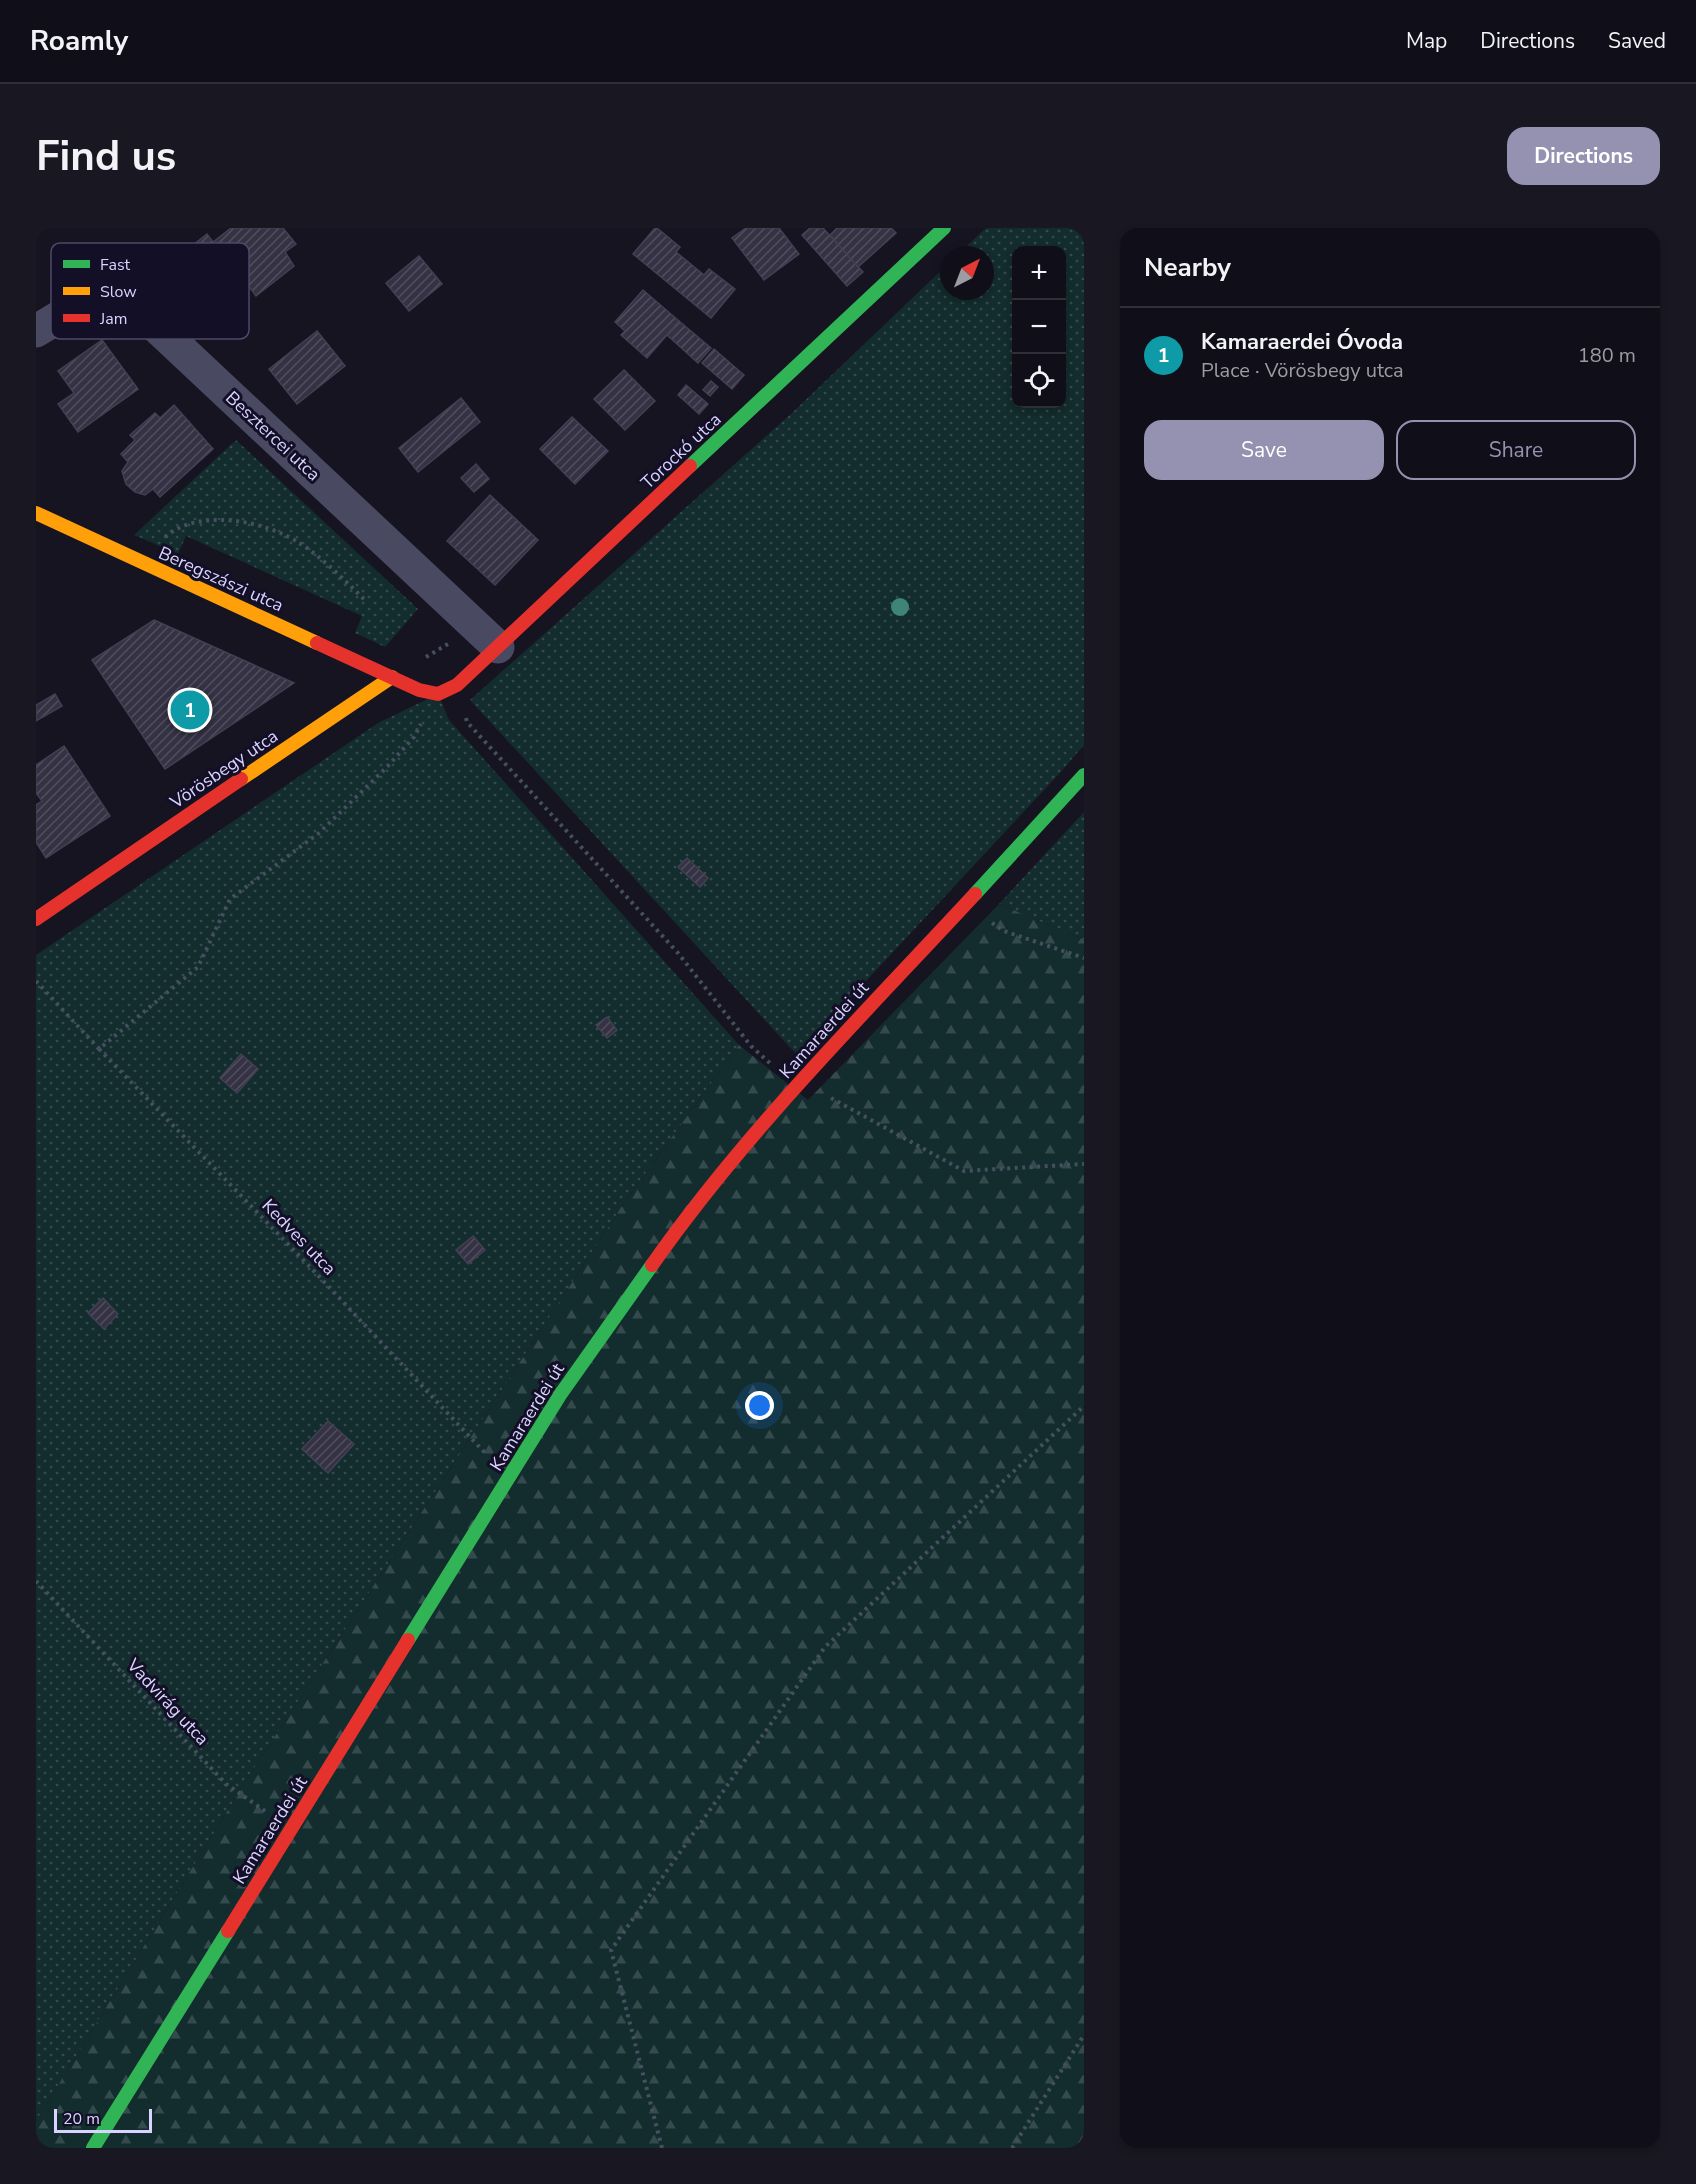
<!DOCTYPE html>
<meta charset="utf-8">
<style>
:root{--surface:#100f19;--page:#191822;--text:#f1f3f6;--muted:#9c9ca2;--line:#302f38;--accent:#9591b1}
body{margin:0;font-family:"Nunito Sans",sans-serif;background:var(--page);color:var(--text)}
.controls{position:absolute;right:18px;top:18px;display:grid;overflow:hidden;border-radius:12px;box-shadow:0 3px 9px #0003}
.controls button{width:54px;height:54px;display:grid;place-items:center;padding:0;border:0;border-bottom:2px solid var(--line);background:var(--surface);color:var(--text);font:30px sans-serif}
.compass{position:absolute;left:904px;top:18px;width:54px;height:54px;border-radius:50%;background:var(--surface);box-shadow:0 3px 9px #0003;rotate:42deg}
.scale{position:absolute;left:18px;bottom:15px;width:98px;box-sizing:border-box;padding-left:6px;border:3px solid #d9d4ff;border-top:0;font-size:16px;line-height:21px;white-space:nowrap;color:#d9d4ff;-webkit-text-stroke:4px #130f26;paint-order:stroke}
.you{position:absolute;left:724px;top:1178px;width:21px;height:21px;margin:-15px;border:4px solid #fff;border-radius:50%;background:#1a73e8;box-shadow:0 0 0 9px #1a73e833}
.badge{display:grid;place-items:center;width:39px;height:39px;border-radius:50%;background:var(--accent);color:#fff;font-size:20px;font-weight:700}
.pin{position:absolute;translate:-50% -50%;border:3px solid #fff;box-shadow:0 2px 6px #0006}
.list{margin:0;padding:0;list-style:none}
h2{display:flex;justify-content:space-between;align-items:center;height:78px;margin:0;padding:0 24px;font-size:26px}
h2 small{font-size:20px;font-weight:400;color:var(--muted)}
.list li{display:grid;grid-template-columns:39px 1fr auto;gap:18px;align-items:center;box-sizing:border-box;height:96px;padding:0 24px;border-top:2px solid var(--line)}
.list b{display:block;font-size:22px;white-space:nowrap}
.list p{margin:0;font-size:20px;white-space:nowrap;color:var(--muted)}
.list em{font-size:20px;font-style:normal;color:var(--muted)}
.actions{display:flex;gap:12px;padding:18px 24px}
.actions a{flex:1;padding:14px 0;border:2px solid var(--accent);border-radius:18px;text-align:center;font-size:21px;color:var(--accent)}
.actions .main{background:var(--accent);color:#fff}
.icon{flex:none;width:33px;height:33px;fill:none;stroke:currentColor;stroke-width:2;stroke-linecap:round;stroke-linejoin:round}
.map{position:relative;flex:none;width:1048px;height:1920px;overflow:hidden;border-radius:18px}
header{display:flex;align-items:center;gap:36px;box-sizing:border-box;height:84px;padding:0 30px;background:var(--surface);border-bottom:2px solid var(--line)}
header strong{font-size:28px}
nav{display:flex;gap:33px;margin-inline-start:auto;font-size:21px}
.intro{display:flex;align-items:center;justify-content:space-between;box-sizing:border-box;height:144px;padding:0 36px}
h1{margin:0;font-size:42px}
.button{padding:15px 27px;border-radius:18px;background:var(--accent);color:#fff;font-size:21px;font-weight:700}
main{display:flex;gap:36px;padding:0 36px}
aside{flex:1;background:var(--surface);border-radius:18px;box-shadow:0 3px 9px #0003}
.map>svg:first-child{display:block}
</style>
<header>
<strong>Roamly</strong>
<nav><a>Map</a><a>Directions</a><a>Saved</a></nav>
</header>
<div class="intro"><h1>Find us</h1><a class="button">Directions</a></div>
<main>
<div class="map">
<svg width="1048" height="1920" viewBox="0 0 1048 1920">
<defs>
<pattern id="green-dots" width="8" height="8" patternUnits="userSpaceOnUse" patternTransform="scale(1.5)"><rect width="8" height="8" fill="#132c2d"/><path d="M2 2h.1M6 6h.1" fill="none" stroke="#354a4c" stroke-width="1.8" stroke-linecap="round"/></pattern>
<pattern id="forest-firs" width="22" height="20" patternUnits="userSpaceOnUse" patternTransform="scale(1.5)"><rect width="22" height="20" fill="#132c2d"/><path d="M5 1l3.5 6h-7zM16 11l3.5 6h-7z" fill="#354a4c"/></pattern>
<pattern id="building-hatch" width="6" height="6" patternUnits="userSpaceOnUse" patternTransform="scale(1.5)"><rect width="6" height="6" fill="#343243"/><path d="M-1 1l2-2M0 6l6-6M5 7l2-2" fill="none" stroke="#514f5f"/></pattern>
</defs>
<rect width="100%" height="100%" fill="#161421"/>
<g fill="url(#green-dots)" fill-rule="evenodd">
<path d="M950,0H1048V517L1022,547L761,827L434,472L756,185L913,35V63H949V27H921ZM981,22H1026V176H981Z"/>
<polygon points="200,212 382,381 349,419 319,405 326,388 150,308 142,326 98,307"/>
<polygon points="402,466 413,492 703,817 590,972 213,1548 0,1893 0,727 342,495"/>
<polygon points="1048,584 1048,712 963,676"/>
</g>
<polygon fill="url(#forest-firs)" points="963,676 1048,712 1048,1920 0,1920 0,1893 213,1548 590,972 703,817 772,872"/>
<g fill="url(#building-hatch)" stroke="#433f54" stroke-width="1.5">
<polygon points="195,0 247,0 260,16 249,24 258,38 220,68 212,57 175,86 134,35 171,6 177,14"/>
<polygon points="619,0 621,0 644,19 640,24 668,47 673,41 699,61 675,90 597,26"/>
<polygon points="710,0 743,0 763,26 728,52 696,10"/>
<polygon points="774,0 787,0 827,44 811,58 766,7"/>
<polygon points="801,0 855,0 860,5 822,39 794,7"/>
<polygon points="383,28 406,56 373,83 350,55"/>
<polygon points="607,62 643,93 611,130 585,107 589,103 579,94"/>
<polygon points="643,93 675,120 662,135 631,107"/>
<polygon points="281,103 309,138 261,176 233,141"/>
<polygon points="66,112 102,161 42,204 22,176 38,165 22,143"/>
<polygon points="678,121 708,147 696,161 666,135"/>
<polygon points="588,142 619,173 589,202 558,171"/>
<polygon points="675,153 682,159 674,168 667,162"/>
<polygon points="650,157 672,176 663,186 642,167"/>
<polygon points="425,170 444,194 382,244 363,220"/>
<polygon points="138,177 177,221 124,269 117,261 109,267 99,264 90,256 86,243 92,234 85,226 99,212 94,207 119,185 124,190"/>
<polygon points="536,189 572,223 539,256 504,221"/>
<polygon points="440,236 453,251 438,264 425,250"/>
<polygon points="454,267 502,312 459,357 411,313"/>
<polygon points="118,392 258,455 129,541 56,432"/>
<polygon points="19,466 26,478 0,493 0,477"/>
<polygon points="28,518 74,588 10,630 0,614 0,577 6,573 0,565 0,537"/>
<polygon points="651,630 672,650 664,659 642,639"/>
<polygon points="571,789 581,802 571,810 560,797"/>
<polygon points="205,826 222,841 201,865 184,850"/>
<polygon points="437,1008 449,1022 432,1036 420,1022"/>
<polygon points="67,1070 82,1086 68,1101 52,1085"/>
<polygon points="292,1193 318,1216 292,1245 266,1221"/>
</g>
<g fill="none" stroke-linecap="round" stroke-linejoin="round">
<g stroke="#44505f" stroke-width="4" stroke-dasharray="3 4.5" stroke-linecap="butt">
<path d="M129,309C164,279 230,293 265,316C288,331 308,352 328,371"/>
<polyline points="390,429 412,416"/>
<polyline points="430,490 431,494 642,725 715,818 736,837"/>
<polyline points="956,695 968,703 1048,730"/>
<polyline points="0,753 63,821 162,739 194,671 283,605 350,540 378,509 385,496"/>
<polyline points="63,821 277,1042 450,1226"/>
<polyline points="795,870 928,943 1048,936"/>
<polyline points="0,1353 190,1556 229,1583"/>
<polyline points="626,1920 575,1722 789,1419 1048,1178"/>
<polyline points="976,1920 1048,1807"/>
</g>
<polyline stroke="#4a4962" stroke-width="33" points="0,103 76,57 462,419"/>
<g stroke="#30b455" stroke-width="14">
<polyline points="654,238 908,0"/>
<polyline points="939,666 1048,547"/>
<polyline points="372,1412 524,1167 616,1037"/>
<polyline points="57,1920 192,1703"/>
</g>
<g stroke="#ff9f0a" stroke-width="14">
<polyline points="0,285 281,415"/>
<polyline points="205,551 356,449"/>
</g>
<g stroke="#e5322d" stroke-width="14">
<polyline points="281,415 383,462 402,466 421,457 654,238"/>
<polyline points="0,691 205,551"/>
<path d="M616,1037C710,903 828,786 939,666"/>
<polyline points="192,1703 372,1412"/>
</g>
</g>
<circle fill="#3e8478" cx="864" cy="379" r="9"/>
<g text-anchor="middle" stroke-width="6" stroke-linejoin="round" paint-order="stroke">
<g font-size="18" fill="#d9d4ff" stroke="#130f26">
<text transform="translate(237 208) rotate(43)" y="6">Besztercei utca</text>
<text transform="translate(645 223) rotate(-43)" y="6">Torockó utca</text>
<text transform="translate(185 351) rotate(24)" y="6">Beregszászi utca</text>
<text transform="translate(188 541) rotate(-34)" y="6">Vörösbegy utca</text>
<text transform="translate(788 802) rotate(-48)" y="6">Kamaraerdei út</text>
<text transform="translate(263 1009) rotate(46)" y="6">Kedves utca</text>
<text transform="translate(491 1189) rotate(-58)" y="6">Kamaraerdei út</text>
<text transform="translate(132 1474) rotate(47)" y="6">Vadvirág utca</text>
<text transform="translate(234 1602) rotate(-58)" y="6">Kamaraerdei út</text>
</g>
</g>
<rect x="15" y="15" width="198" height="96" rx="9" fill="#130f26" stroke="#4e4a67" stroke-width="1.5"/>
<rect x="27" y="32" width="27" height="8" fill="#30b455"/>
<rect x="27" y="59" width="27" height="8" fill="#ff9f0a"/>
<rect x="27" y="86" width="27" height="8" fill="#e5322d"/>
<g font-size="16" fill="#d9d4ff">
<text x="64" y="42">Fast</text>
<text x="64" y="69">Slow</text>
<text x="64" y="96">Jam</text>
</g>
</svg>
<div class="controls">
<button>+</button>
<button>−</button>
<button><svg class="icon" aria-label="locate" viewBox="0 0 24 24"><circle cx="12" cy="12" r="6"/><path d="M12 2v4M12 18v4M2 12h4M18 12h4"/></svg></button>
</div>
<svg class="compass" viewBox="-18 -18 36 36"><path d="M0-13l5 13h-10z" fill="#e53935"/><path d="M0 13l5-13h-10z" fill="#9c9ca2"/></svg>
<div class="scale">20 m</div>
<div class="you"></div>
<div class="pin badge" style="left:154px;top:482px;background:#0f9aa8">1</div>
</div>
<aside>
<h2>Nearby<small></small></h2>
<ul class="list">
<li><span class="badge" style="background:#0f9aa8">1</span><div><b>Kamaraerdei Óvoda</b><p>Place · Vörösbegy utca</p></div><em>180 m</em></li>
</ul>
<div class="actions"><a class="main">Save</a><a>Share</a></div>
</aside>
</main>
